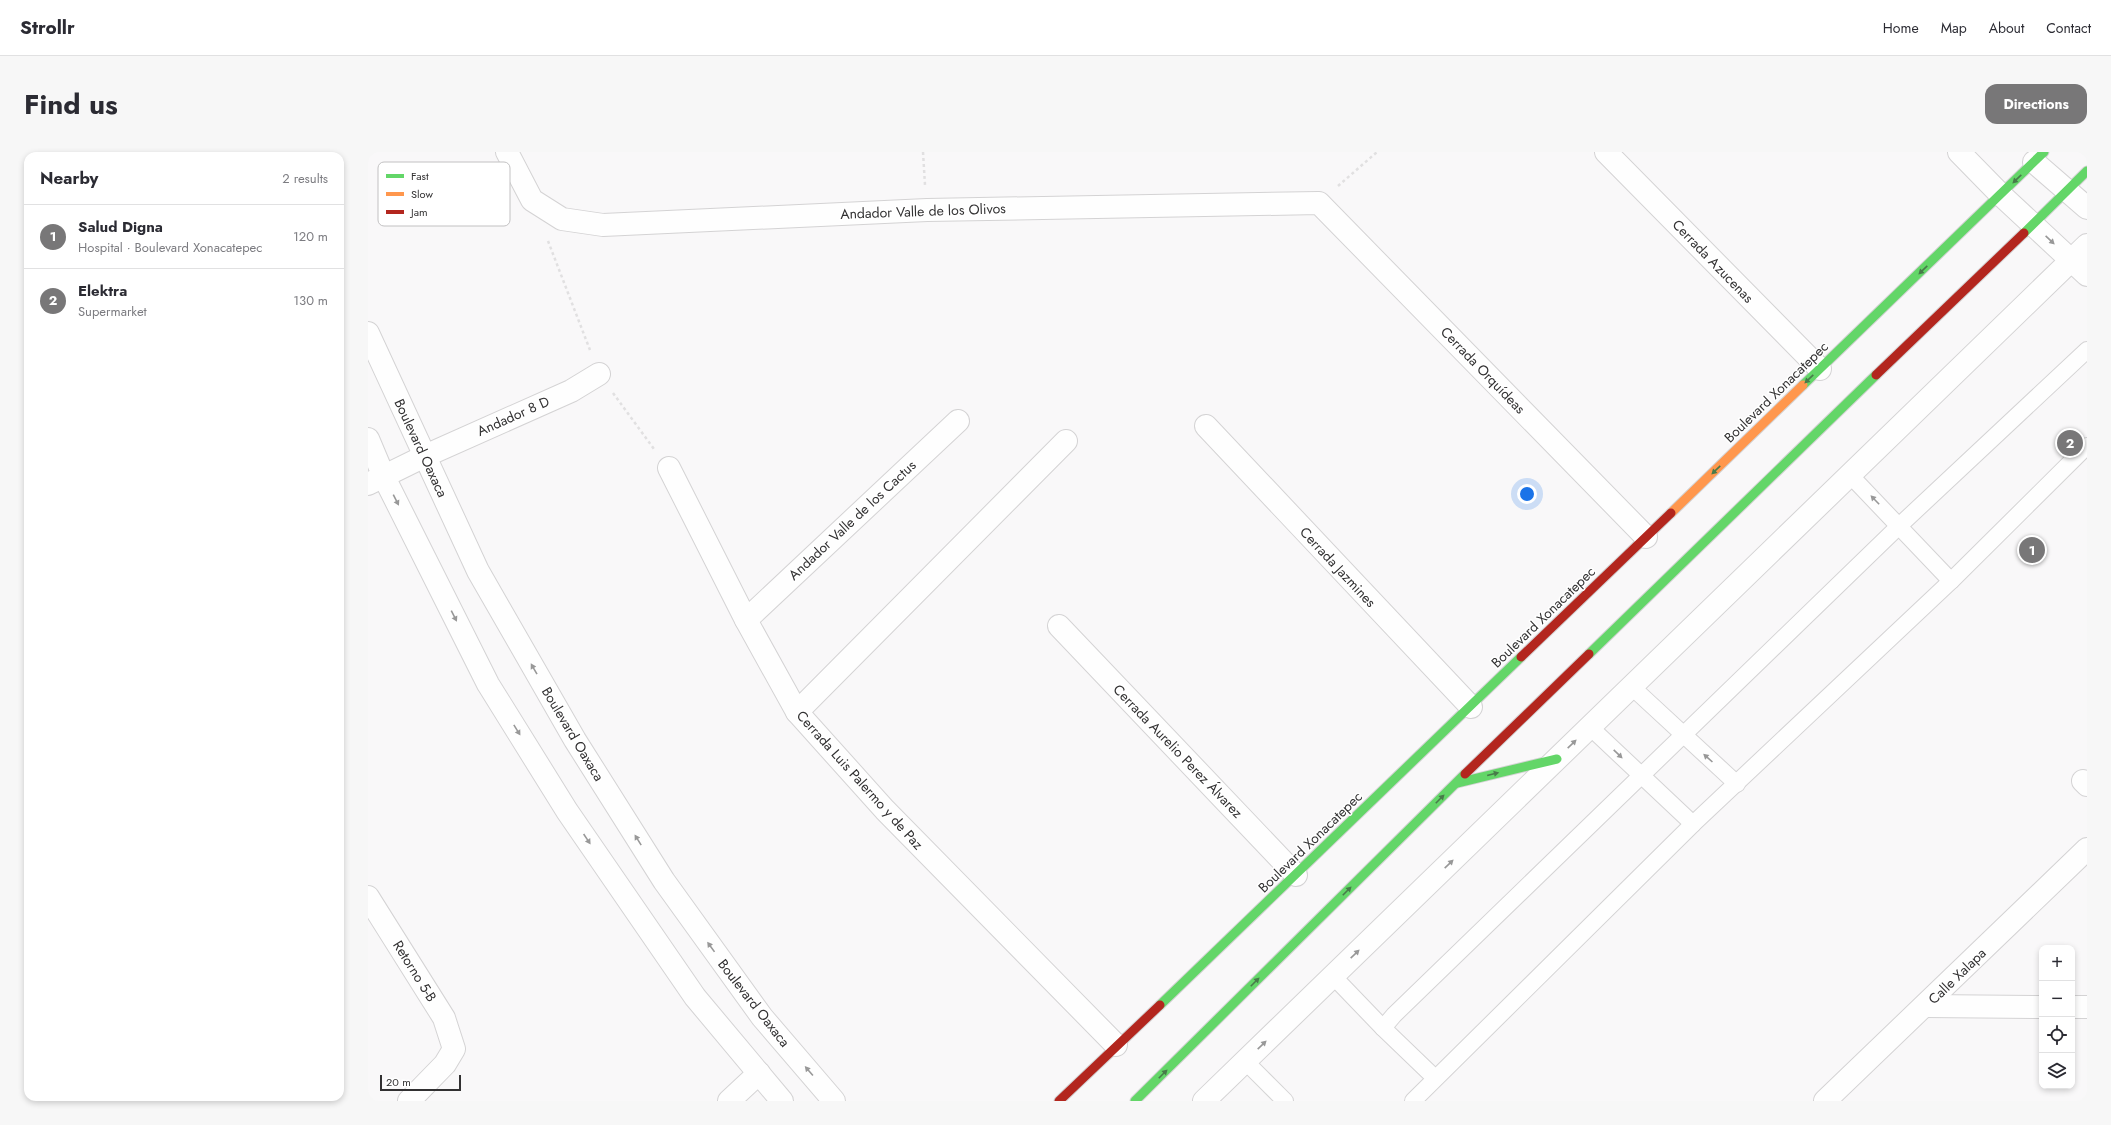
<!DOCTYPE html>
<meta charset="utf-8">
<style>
:root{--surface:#fff;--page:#f7f7f7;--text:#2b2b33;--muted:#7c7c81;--line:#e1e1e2;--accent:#787778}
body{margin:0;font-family:Jost,sans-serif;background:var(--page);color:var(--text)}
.controls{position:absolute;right:12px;bottom:12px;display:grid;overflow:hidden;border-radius:8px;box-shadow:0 2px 6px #0003}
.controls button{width:36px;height:36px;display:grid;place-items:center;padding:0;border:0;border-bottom:1px solid var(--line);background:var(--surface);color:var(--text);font:20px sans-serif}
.scale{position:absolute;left:12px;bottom:10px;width:81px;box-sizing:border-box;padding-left:4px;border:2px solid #323132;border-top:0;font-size:11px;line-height:14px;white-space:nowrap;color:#323132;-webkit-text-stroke:3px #fff;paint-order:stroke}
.you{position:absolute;left:1159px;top:342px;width:14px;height:14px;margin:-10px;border:3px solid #fff;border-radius:50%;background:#1a73e8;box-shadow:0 0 0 6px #1a73e833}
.badge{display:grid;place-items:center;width:26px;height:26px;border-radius:50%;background:var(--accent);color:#fff;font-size:13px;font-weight:700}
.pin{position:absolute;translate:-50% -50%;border:2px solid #fff;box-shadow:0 1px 4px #0006}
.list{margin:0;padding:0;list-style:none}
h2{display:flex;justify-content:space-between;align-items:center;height:52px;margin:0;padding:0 16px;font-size:17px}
h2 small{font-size:13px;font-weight:400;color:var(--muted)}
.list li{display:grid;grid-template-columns:26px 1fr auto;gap:12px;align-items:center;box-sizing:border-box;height:64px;padding:0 16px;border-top:1px solid var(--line)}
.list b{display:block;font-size:15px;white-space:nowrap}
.list p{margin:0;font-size:13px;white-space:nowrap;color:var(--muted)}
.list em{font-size:13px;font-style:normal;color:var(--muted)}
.icon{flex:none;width:22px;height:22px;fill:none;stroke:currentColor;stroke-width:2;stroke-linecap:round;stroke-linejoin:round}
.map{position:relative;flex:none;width:1719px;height:949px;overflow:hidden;border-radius:12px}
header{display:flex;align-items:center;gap:24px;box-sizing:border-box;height:56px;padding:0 20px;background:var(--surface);border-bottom:1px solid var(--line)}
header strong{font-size:19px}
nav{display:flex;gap:22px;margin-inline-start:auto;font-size:14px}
.intro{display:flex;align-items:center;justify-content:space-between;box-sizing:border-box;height:96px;padding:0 24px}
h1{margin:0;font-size:28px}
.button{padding:10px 18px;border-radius:12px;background:var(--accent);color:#fff;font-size:14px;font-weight:700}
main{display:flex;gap:24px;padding:0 24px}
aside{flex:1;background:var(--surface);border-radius:12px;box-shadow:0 2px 6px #0003}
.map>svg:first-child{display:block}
</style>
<header>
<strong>Strollr</strong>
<nav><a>Home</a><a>Map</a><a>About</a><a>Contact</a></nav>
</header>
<div class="intro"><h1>Find us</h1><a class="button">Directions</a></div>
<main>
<aside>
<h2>Nearby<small>2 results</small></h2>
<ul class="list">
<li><span class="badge">1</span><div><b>Salud Digna</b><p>Hospital · Boulevard Xonacatepec</p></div><em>120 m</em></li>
<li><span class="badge">2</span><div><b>Elektra</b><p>Supermarket</p></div><em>130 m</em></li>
</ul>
</aside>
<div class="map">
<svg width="1719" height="949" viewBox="0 0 1719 949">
<rect width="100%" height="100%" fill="#f9f8f9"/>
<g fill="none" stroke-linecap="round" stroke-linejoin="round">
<defs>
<g id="lane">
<polyline points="1482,323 1583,429"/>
<polyline points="1264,535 1369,632"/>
<polyline points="1222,575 1325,672"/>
<polyline points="965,824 1015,876"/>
<polyline points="877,909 917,949"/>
<polyline points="1067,926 1015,876 1026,863 1531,374 1719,198"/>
<polyline points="1045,949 1325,672 1583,429 1719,294"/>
</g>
<g id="street">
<polyline points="139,0 164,48 194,67 235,73 559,58 951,51 1278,385"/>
<polyline points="1238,0 1452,217"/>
<polyline points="1591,0 1633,43 1719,123"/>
<polyline points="1666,10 1719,56"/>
<polyline points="0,181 110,419 207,588 296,729 394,865 466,949"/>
<polyline points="838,274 1103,555"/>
<polyline points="0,287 16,325 120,532 199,659 327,845 414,949"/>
<polyline points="301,316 378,468 429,560 517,658 748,893"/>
<polyline points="0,332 57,304 203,239 231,222"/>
<polyline points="378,468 590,269"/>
<polyline points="691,474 928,723"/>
<polyline points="429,560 698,289"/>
<polyline points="1715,629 1719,633"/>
<polyline points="0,745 76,866 86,897 77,912 41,949"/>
<polyline points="1558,854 1674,855"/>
<polyline points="1704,855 1719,855"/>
<polyline points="361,949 391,921"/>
<polyline points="836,949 1719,93"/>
<polyline points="1457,949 1719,697"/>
</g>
<g id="fast">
<polyline points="1656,81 1719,19"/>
<polyline points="1435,233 1676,0"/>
<polyline points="1221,502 1508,223"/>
<polyline points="1089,631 1189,607"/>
<polyline points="792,853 1153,505"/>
<polyline points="767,949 1097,622"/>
</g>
<polyline id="slow" points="1303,361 1435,233"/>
<g id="jam">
<polyline points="1508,223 1656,81"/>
<polyline points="1153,505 1303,361"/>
<polyline points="1097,622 1221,502"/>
<polyline points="691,949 792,853"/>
</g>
</defs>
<use href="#lane" stroke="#d4d3d4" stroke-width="18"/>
<use href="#street" stroke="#d4d3d4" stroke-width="24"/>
<use href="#fast" stroke="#d4d3d4" stroke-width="11"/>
<use href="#slow" stroke="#d4d3d4" stroke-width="11"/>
<use href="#jam" stroke="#d4d3d4" stroke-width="11"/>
<g stroke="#e1e0e1" stroke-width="2.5" stroke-dasharray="3 3" stroke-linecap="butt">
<polyline points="555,0 557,33"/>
<polyline points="970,34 1009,0"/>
<polyline points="180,89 222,198"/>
<polyline points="245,241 286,297"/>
</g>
<use href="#lane" stroke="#fefefe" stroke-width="16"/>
<use href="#street" stroke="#fefefe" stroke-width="22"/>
<use href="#fast" stroke="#63d668" stroke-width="9"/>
<use href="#slow" stroke="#ff974d" stroke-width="9"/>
<use href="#jam" stroke="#b3261e" stroke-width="9"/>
</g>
<defs><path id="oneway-solid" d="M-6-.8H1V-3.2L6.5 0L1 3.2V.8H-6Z"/></defs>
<g fill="#487b4a">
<use href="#oneway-solid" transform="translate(1649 27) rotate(136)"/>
<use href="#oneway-solid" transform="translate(1555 118) rotate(136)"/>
<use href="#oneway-solid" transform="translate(1441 227) rotate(136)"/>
<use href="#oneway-solid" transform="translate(1348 318) rotate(136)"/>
<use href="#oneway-solid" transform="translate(1125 622) rotate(-14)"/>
<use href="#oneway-solid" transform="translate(1072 647) rotate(-45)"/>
<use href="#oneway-solid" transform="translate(979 739) rotate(-45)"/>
<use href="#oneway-solid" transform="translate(887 830) rotate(-45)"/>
<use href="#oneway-solid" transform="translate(795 922) rotate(-45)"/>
</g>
<g fill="#989898">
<use href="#oneway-solid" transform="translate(1682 88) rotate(43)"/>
<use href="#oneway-solid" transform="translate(28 348) rotate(63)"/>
<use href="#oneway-solid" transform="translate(1507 348) rotate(-134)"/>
<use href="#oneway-solid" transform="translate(86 464) rotate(63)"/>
<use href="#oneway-solid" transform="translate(166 517) rotate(-120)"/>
<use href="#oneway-solid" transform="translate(149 578) rotate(58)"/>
<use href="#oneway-solid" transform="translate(1204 592) rotate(-44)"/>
<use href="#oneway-solid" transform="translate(1250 602) rotate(44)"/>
<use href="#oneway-solid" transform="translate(1340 606) rotate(-138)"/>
<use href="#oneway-solid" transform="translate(219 687) rotate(56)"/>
<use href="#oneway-solid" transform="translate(270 688) rotate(-122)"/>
<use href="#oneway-solid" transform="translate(1081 712) rotate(-44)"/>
<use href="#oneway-solid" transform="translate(343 795) rotate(-126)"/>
<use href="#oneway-solid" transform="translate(987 802) rotate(-44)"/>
<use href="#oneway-solid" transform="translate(894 893) rotate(-44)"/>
<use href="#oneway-solid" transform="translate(441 919) rotate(-131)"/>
</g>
<g text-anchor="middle" stroke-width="3" stroke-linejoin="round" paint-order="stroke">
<g font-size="14" fill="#323132" stroke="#fff">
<text transform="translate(555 59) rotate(-2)" y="5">Andador Valle de los Olivos</text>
<text transform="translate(1345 109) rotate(46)" y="5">Cerrada Azucenas</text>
<text transform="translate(1115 218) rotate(46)" y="5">Cerrada Orquídeas</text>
<text transform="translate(1408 240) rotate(-44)" y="5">Boulevard Xonacatepec</text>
<text transform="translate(145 264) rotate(-24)" y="5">Andador 8 D</text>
<text transform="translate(53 296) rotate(65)" y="5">Boulevard Oaxaca</text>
<text transform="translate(484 368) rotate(-43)" y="5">Andador Valle de los Cactus</text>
<text transform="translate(970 415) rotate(47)" y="5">Cerrada Jazmines</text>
<text transform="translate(1175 465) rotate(-44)" y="5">Boulevard Xonacatepec</text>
<text transform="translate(205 582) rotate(59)" y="5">Boulevard Oaxaca</text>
<text transform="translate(810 599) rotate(46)" y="5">Cerrada Aurelio Perez Álvarez</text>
<text transform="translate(492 628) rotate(48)" y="5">Cerrada Luis Palermo y de Paz</text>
<text transform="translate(942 690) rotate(-44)" y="5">Boulevard Xonacatepec</text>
<text transform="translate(47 819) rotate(58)" y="5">Retorno 5-B</text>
<text transform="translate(1589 824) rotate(-44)" y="5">Calle Xalapa</text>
<text transform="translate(386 851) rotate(52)" y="5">Boulevard Oaxaca</text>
</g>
</g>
<rect x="10" y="10" width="132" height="64" rx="6" fill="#fff" stroke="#c2c1c2" stroke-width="1"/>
<rect x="18" y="22" width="18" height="4" fill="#63d668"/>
<rect x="18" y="40" width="18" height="4" fill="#ff974d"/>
<rect x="18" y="58" width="18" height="4" fill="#b3261e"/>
<g font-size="11" fill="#323132">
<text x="43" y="28">Fast</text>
<text x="43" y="46">Slow</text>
<text x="43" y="64">Jam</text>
</g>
</svg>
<div class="controls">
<button>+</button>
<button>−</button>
<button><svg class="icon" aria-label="locate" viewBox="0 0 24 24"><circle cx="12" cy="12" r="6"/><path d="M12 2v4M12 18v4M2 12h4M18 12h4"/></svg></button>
<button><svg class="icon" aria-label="layers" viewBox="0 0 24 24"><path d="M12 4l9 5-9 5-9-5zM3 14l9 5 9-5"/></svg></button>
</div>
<div class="scale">20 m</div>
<div class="you"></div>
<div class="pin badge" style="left:1664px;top:398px">1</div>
<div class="pin badge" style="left:1702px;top:291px">2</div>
</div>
</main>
